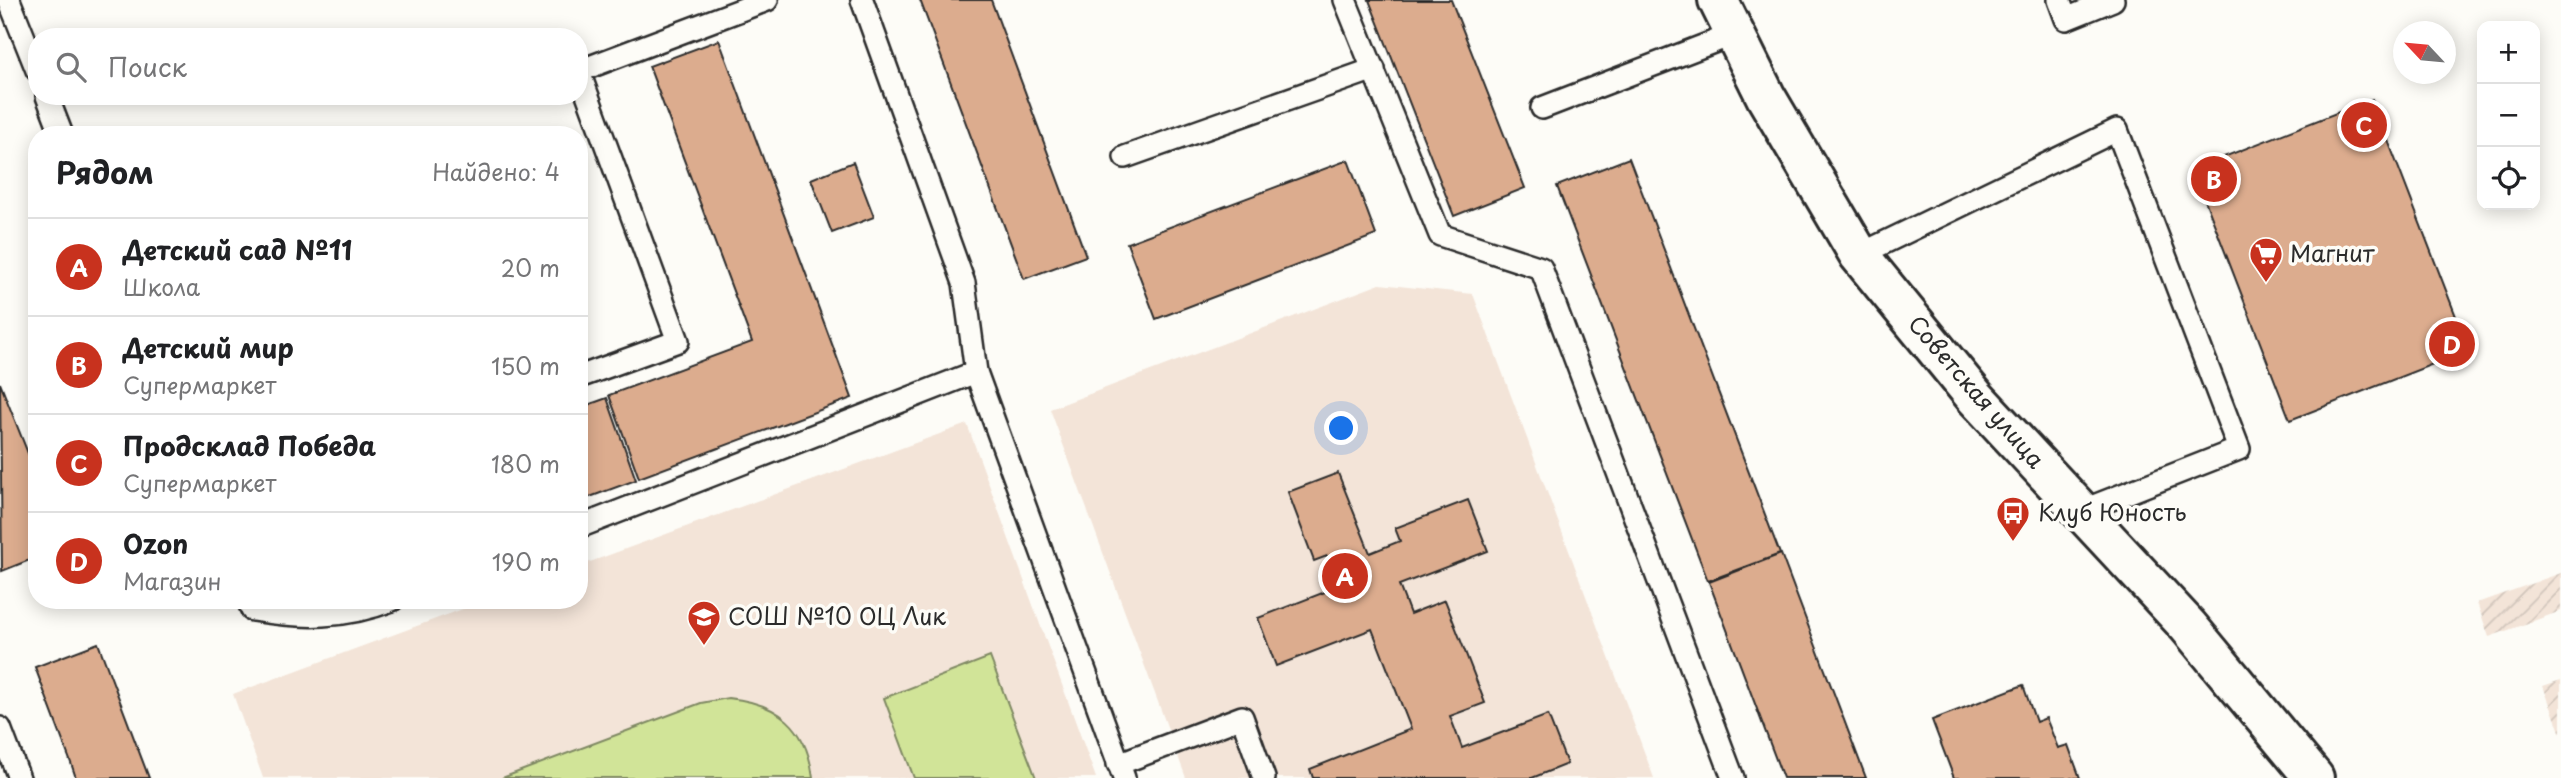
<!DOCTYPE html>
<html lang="ru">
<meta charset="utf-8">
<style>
:root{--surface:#fff;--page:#f6f6f6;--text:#202124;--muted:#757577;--line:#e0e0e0;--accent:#c8321e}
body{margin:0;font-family:"Playpen Sans",sans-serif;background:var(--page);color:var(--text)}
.controls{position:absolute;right:21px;top:21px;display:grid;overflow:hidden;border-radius:14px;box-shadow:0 4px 18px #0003}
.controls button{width:63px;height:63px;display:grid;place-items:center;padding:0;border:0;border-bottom:2px solid var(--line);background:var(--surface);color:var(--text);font:35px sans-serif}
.compass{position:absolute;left:2393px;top:21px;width:63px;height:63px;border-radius:50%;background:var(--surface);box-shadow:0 4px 18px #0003;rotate:296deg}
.you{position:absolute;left:1342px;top:429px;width:24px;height:24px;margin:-18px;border:5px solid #fff;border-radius:50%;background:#1a73e8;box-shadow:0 0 0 10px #1a73e833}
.badge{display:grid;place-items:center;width:46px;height:46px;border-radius:50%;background:var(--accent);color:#fff;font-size:23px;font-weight:700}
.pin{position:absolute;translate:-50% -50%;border:4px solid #fff;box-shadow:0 2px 7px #0006}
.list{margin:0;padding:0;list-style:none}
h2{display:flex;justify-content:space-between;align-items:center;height:91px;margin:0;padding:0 28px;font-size:30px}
h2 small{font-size:23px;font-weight:400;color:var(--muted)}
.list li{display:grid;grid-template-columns:46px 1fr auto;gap:21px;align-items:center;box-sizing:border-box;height:98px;padding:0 28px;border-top:2px solid var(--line)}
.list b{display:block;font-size:26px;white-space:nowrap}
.list p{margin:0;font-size:23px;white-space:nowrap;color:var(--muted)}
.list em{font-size:23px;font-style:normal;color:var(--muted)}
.icon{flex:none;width:38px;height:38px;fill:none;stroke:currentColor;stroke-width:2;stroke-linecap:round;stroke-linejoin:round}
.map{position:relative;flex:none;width:2561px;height:778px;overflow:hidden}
.search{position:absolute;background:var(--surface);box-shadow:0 4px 18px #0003;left:28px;top:28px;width:560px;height:77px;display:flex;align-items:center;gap:18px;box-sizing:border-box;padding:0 24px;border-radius:28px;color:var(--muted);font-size:26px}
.panel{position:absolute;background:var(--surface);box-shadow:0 4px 18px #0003;left:28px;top:126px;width:560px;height:483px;border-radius:28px}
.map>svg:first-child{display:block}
</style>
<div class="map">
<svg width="2561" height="778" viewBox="0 0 2561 778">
<defs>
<pattern id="industrial-furrows" width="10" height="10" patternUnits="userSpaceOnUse" patternTransform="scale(1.75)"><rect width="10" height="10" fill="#f3e4d8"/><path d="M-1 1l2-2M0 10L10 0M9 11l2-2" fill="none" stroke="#d0c4ba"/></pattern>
</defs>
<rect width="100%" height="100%" fill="#fdfcf7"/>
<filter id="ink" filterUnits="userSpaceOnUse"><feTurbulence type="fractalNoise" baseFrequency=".0143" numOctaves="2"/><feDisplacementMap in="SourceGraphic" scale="14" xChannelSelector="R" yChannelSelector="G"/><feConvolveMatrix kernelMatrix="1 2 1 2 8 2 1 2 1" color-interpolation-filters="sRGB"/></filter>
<g filter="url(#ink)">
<g fill="#f3e4d8">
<polygon points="1380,284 1473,294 1654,778 1186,778 1050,409"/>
<polygon points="967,424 1096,778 263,778 233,694 487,600 579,600 579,566"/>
</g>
<g fill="url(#industrial-furrows)">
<polygon points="2561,573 2561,611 2489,637 2477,603"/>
<polygon points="2561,680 2561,734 2543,686"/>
</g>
<g fill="#d1e498" stroke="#7e8862" stroke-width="2">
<polygon points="990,657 1036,778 914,778 884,698"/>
<path d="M728,698C778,703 807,726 813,778H502L701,703Z"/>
</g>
<g fill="#dcac8e" stroke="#2b2b2b" stroke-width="2">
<polygon points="920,0 991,0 1086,256 1024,279"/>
<polygon points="1369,0 1451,0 1525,188 1454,216"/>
<polygon points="719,40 852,398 639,478 609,395 752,342 649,66"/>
<polygon points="2372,99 2469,350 2290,420 2193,169"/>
<polygon points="1629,158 1780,554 1708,581 1557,186"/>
<polygon points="1348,160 1376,235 1156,319 1127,243"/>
<polygon points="853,162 874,217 832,233 811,179"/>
<polygon points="0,383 37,476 37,557 2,571"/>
<polygon points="607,398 636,480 579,501 579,408"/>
<polygon points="1338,473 1370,553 1400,541 1395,528 1468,500 1488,551 1399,585 1410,614 1445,600 1485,703 1450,716 1462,748 1548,715 1567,764 1532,778 1313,778 1310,769 1411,729 1372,629 1276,666 1258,618 1338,587 1327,556 1314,561 1288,492"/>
<polygon points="1781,554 1866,778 1783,778 1709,582"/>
<polygon points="98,643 149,778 76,778 71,763 35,667"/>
<polygon points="2023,685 2036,722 2046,718 2058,748 2068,745 2080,778 1954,778 1932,720"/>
</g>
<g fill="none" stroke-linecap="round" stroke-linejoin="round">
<defs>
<g id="service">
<polyline points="9,0 37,70"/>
<polyline points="862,0 964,283 976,372 1124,778"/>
<polyline points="1345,0 1440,235 1541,268 1733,778"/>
<polyline points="2059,0 2066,19 2113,0"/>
<polyline points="579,71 767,0"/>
<polyline points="579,72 678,341 579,377"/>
<polyline points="47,96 62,135"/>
<polyline points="1542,108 1734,34"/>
<polyline points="1125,157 1374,69"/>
<polyline points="1859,255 2117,130 2239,449 2081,511"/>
<polyline points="579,527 976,372"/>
<path d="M248,600L252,610C302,618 344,619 392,600"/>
<polyline points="0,728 19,778"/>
<polyline points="1118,764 1242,717 1264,778"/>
</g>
<polyline id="minor" points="1718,0 1766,97 1859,255 1975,397 2188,626 2314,778"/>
</defs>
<use href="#service" stroke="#2b2b2b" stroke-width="26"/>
<use href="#minor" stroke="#2b2b2b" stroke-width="44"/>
<use href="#service" stroke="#fdfcf7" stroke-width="21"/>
<use href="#minor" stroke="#fdfcf7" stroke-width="38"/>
</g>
</g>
<defs>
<symbol id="supermarket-pin" viewBox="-11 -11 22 30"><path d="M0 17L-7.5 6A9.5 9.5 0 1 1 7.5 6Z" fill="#c8321e" stroke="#fdfcf7"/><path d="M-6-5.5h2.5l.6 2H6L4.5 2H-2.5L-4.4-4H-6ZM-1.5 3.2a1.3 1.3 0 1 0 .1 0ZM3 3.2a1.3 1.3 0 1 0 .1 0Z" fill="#fff"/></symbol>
<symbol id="bus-pin" viewBox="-11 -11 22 30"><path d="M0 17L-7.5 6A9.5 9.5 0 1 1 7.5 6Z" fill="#c8321e" stroke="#fdfcf7"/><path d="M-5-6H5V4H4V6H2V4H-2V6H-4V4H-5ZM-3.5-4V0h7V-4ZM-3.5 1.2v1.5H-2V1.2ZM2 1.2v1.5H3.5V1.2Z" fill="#fff"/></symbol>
<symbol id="school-pin" viewBox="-11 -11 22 30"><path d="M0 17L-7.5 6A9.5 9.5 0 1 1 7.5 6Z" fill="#c8321e" stroke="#fdfcf7"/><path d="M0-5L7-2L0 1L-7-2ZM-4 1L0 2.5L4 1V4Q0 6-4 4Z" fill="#fff"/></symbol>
</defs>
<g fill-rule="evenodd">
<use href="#supermarket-pin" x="2247" y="235" width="38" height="52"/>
<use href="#bus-pin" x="1994" y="494" width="38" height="52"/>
<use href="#school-pin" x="685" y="598" width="38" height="52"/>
</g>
<g text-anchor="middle" stroke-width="7" stroke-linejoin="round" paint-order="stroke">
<g font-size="23" fill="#2b2b2b" stroke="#fdfcf7" text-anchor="start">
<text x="2290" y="262">Магнит</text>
<text x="2038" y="521">Клуб Юность</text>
<text x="728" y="625">СОШ №10 ОЦ Лик</text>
</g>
<g font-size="23" fill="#2b2b2b" stroke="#fdfcf7">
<text transform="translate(1976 392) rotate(49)" y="8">Советская улица</text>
</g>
</g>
</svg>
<div class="controls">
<button>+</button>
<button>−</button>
<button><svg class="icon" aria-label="locate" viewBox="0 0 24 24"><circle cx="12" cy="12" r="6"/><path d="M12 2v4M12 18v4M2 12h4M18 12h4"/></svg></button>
</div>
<svg class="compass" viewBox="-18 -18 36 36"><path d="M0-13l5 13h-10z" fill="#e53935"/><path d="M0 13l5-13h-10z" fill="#757577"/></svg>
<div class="you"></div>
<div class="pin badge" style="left:1345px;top:576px">A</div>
<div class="pin badge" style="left:2214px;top:179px">B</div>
<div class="pin badge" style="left:2364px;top:125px">C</div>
<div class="pin badge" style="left:2452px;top:344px">D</div>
<div class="search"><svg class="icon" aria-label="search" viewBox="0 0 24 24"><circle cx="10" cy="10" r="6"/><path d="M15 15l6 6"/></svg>Поиск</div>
<section class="panel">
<h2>Рядом<small>Найдено: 4</small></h2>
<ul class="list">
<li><span class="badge">A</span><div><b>Детский сад №11</b><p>Школа</p></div><em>20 m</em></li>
<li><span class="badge">B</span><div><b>Детский мир</b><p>Супермаркет</p></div><em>150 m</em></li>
<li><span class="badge">C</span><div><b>Продсклад Победа</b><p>Супермаркет</p></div><em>180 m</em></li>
<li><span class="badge">D</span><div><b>Ozon</b><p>Магазин</p></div><em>190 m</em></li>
</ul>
</section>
</div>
